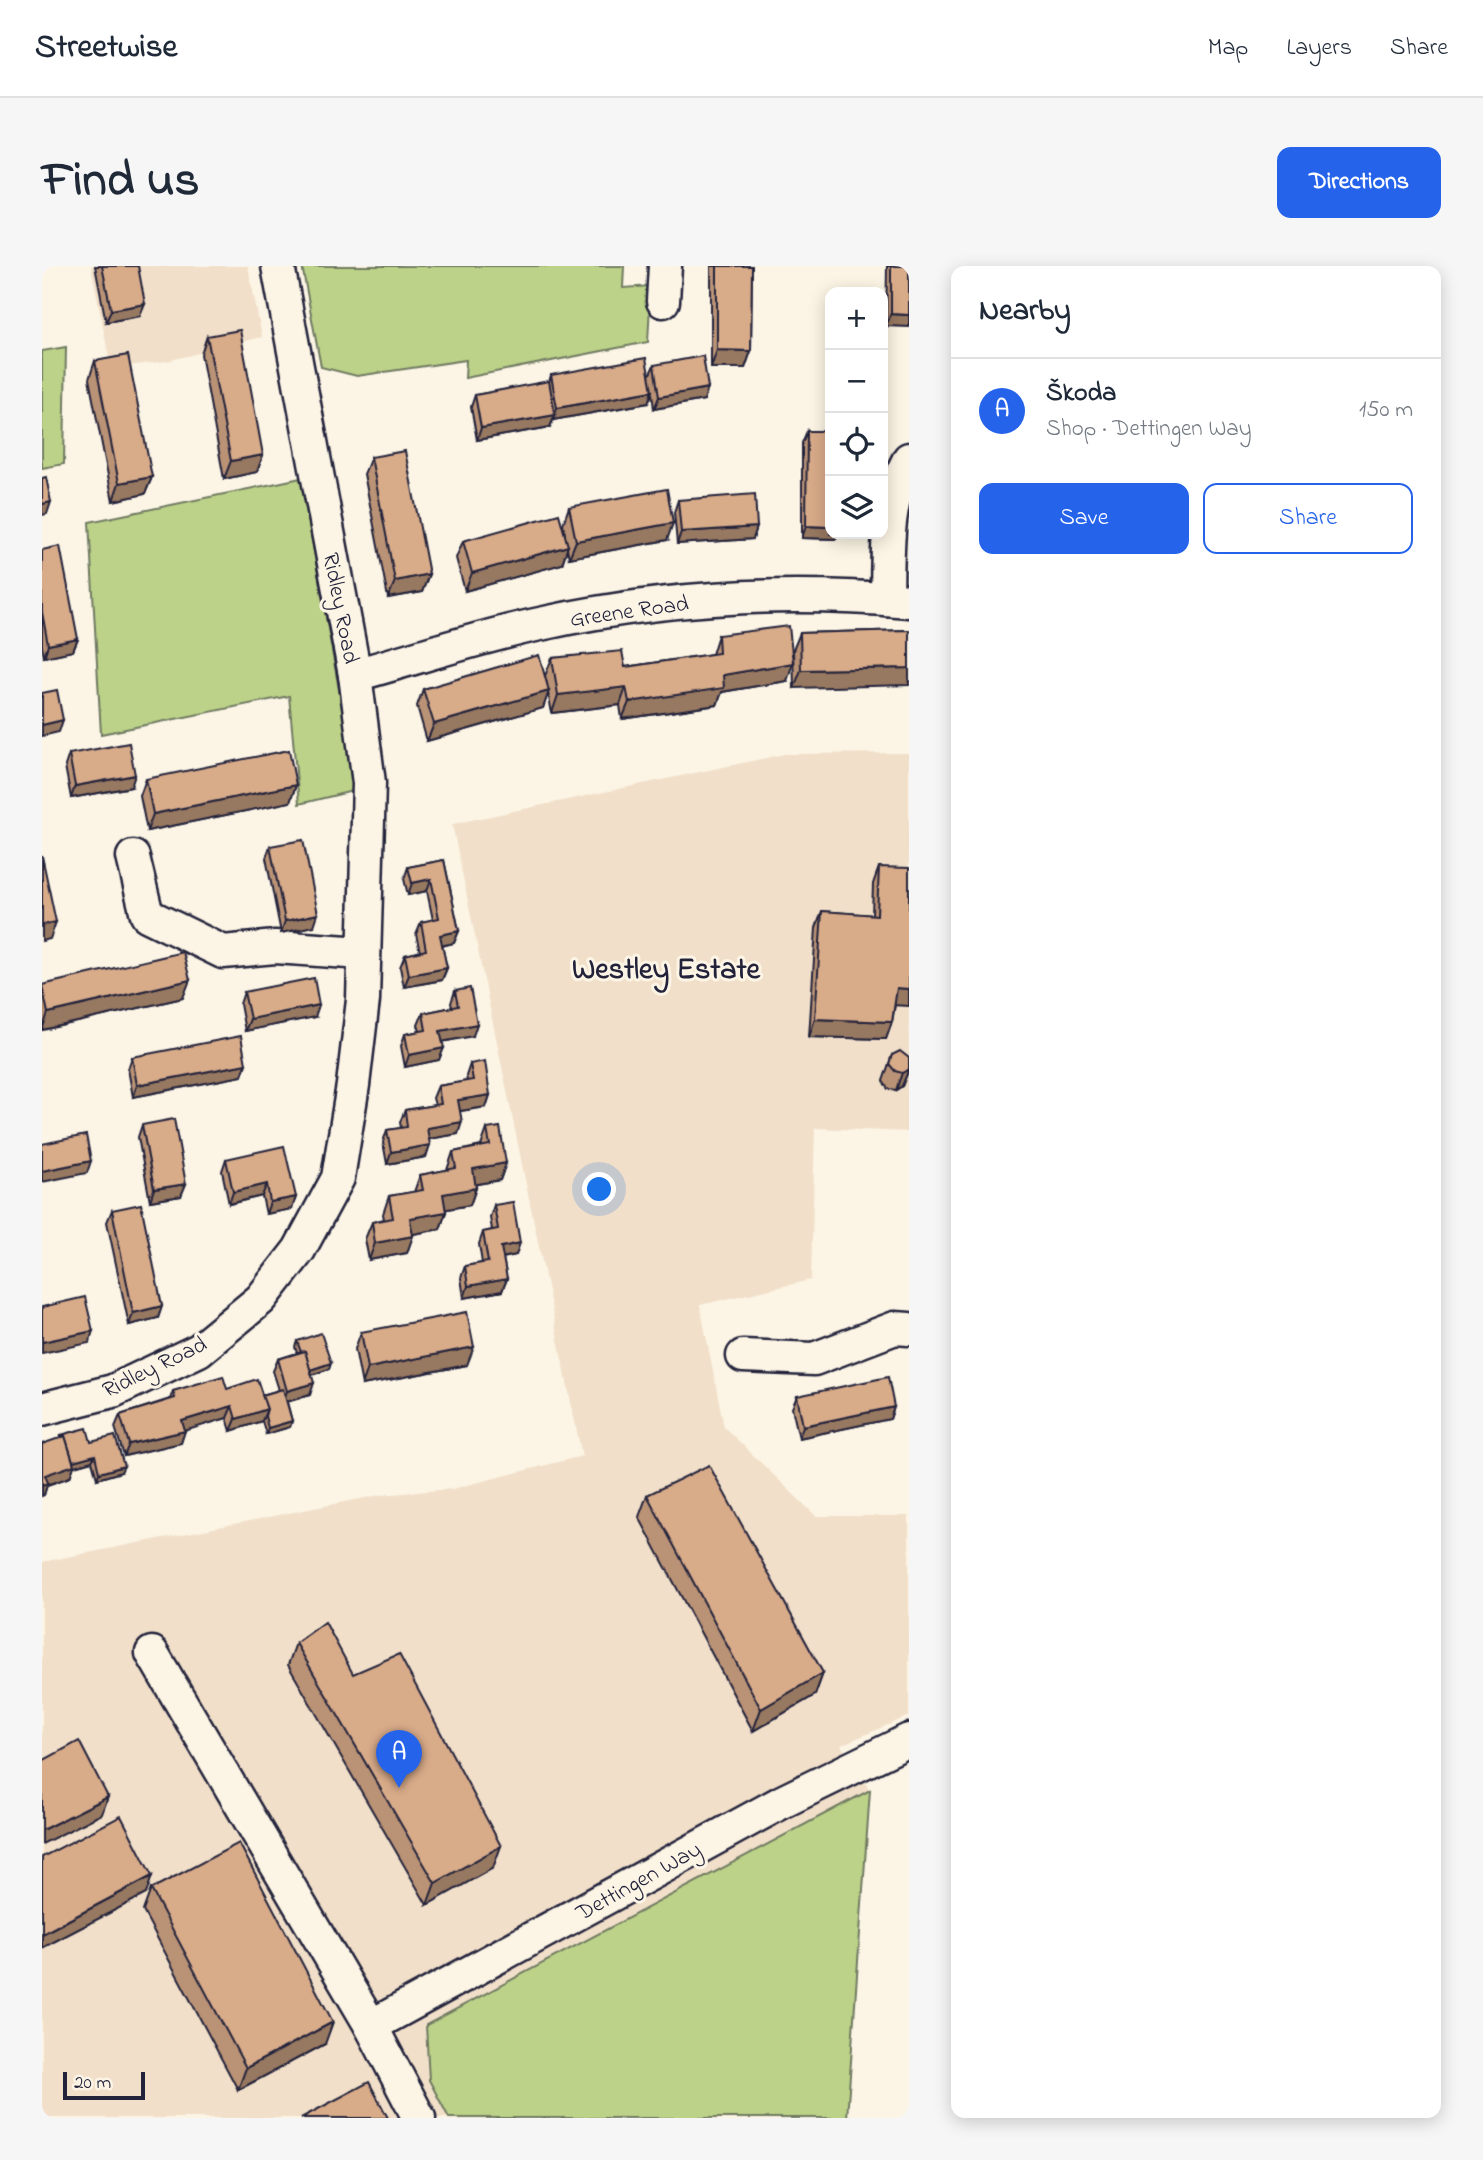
<!DOCTYPE html>
<meta charset="utf-8">
<style>
:root{--surface:#fff;--page:#f6f6f7;--text:#1f2937;--muted:#747a83;--line:#e0e1e3;--accent:#2563eb}
body{margin:0;font-family:"Indie Flower",sans-serif;background:var(--page);color:var(--text)}
.controls{position:absolute;right:21px;top:21px;display:grid;overflow:hidden;border-radius:14px;box-shadow:0 4px 18px #0003}
.controls button{width:63px;height:63px;display:grid;place-items:center;padding:0;border:0;border-bottom:2px solid var(--line);background:var(--surface);color:var(--text);font:35px sans-serif}
.scale{position:absolute;left:21px;bottom:18px;width:82px;box-sizing:border-box;padding-left:7px;border:4px solid #22223b;border-top:0;font-size:19px;line-height:24px;white-space:nowrap;color:#22223b;-webkit-text-stroke:5px #fcf5e5;paint-order:stroke}
.you{position:absolute;left:558px;top:924px;width:24px;height:24px;margin:-18px;border:5px solid #fff;border-radius:50%;background:#1a73e8;box-shadow:0 0 0 10px #1a73e833}
.badge{display:grid;place-items:center;width:46px;height:46px;border-radius:50%;background:var(--accent);color:#fff;font-size:23px;font-weight:700}
.pin{position:absolute;translate:-50% -58px;filter:drop-shadow(0 2px 4px #0008)}
.pin::after{content:'';position:absolute;top:37px;width:24px;height:21px;background:inherit;clip-path:polygon(0 0,100% 0,50% 100%)}
.list{margin:0;padding:0;list-style:none}
h2{display:flex;justify-content:space-between;align-items:center;height:91px;margin:0;padding:0 28px;font-size:30px}
h2 small{font-size:23px;font-weight:400;color:var(--muted)}
.list li{display:grid;grid-template-columns:46px 1fr auto;gap:21px;align-items:center;box-sizing:border-box;height:105px;padding:0 28px;border-top:2px solid var(--line)}
.list b{display:block;font-size:26px;white-space:nowrap}
.list p{margin:0;font-size:23px;white-space:nowrap;color:var(--muted)}
.list em{font-size:23px;font-style:normal;color:var(--muted)}
.actions{display:flex;gap:14px;padding:21px 28px}
.actions a{flex:1;padding:16px 0;border:2px solid var(--accent);border-radius:14px;text-align:center;font-size:24px;color:var(--accent)}
.actions .main{background:var(--accent);color:#fff}
.icon{flex:none;width:38px;height:38px;fill:none;stroke:currentColor;stroke-width:2;stroke-linecap:round;stroke-linejoin:round}
.map{position:relative;flex:none;width:867px;height:1852px;overflow:hidden;border-radius:14px}
header{display:flex;align-items:center;gap:42px;box-sizing:border-box;height:98px;padding:0 35px;background:var(--surface);border-bottom:2px solid var(--line)}
header strong{font-size:33px}
nav{display:flex;gap:38px;margin-inline-start:auto;font-size:24px}
.intro{display:flex;align-items:center;justify-content:space-between;box-sizing:border-box;height:168px;padding:0 42px}
h1{margin:0;font-size:49px}
.button{padding:18px 32px;border-radius:14px;background:var(--accent);color:#fff;font-size:24px;font-weight:700}
main{display:flex;gap:42px;padding:0 42px}
aside{flex:1;background:var(--surface);border-radius:14px;box-shadow:0 4px 18px #0003}
.map>svg:first-child{display:block}
</style>
<header>
<strong>Streetwise</strong>
<nav><a>Map</a><a>Layers</a><a>Share</a></nav>
</header>
<div class="intro"><h1>Find us</h1><a class="button">Directions</a></div>
<main>
<div class="map">
<svg width="867" height="1852" viewBox="0 0 867 1852">
<rect width="100%" height="100%" fill="#fcf5e5"/>
<filter id="ink" filterUnits="userSpaceOnUse"><feTurbulence type="fractalNoise" baseFrequency=".0143" numOctaves="2"/><feDisplacementMap in="SourceGraphic" scale="14" xChannelSelector="R" yChannelSelector="G"/><feConvolveMatrix kernelMatrix="1 2 1 2 8 2 1 2 1" color-interpolation-filters="sRGB"/></filter>
<g filter="url(#ink)">
<g fill="#f1dfc9">
<polygon points="49,0 206,0 220,71 125,95 69,102"/>
<polygon points="867,487 867,866 773,862 769,1014 658,1039 682,1161 774,1250 867,1250 867,1450 799,1479 828,1524 805,1852 0,1852 0,1296 338,1229 410,1223 540,1190 410,558 743,488"/>
</g>
<g fill="#bcd288" stroke="#6f7a62" stroke-width="2">
<polygon points="260,0 582,0 581,22 609,20 606,76 423,112 424,94 315,110 279,101"/>
<polygon points="24,81 22,198 0,202 0,85"/>
<polygon points="259,212 315,524 257,538 247,430 59,468 47,256"/>
<polygon points="828,1524 805,1852 407,1852 387,1814 384,1759"/>
</g>
<g fill="none" stroke-linecap="round" stroke-linejoin="round">
<defs>
<g id="minor">
<polyline points="621,35 623,0"/>
<path d="M845,333C846,285 843,236 867,193"/>
<path d="M313,409C375,392 436,371 498,358C620,331 743,324 867,335"/>
<polyline points="91,591 105,649 181,686 233,681 321,687"/>
<polyline points="701,1090 772,1093 853,1062 867,1063"/>
<polyline points="0,1143 71,1125 157,1084 219,1033 257,984 296,912 311,819 321,734 327,517 313,409 236,0"/>
<polyline points="110,1387 329,1760 377,1852"/>
<polyline points="329,1760 740,1536 867,1474"/>
</g>
</defs>
<use href="#minor" stroke="#22223b" stroke-width="37"/>
<use href="#minor" stroke="#fcf5e5" stroke-width="32"/>
</g>
<g fill="#ba9376" stroke="#22223b" stroke-width="2">
<polygon points="53,0 96,0 98,50 64,56"/>
<polygon points="669,0 710,0 709,85 703,102 669,102"/>
<polygon points="845,0 867,0 844,60"/>
<polygon points="165,70 221,189 215,206 182,213 159,88"/>
<polygon points="53,95 110,211 103,228 71,235 47,113"/>
<polygon points="612,99 662,134 612,143 610,127 606,137 511,154 508,161 435,174 429,141 433,129 507,116 509,109 607,110"/>
<polygon points="765,165 794,273 760,272 760,177"/>
<polygon points="329,191 387,308 380,326 346,332 322,208"/>
<polygon points="636,234 715,261 711,273 635,278 632,246"/>
<polygon points="527,241 625,274 527,292 525,282 520,298 423,325 414,292 421,275 523,268 521,258"/>
<polygon points="0,284 36,373 31,385 2,391 0,380"/>
<polygon points="867,364 752,422 751,384 758,367"/>
<polygon points="676,369 745,415 680,426 675,439 580,453 578,439 510,447 506,427 501,442 385,475 375,440 381,423 505,418 503,410 510,392 583,401 670,388"/>
<polygon points="27,488 89,521 29,532 23,500"/>
<polygon points="104,513 254,519 248,536 105,565 98,530"/>
<polygon points="228,580 272,660 239,667 224,592"/>
<polygon points="402,594 417,665 412,677 400,680 405,702 400,714 362,721 358,701 363,689 378,686 374,668 379,656 391,654 385,625 366,629 362,613 366,601"/>
<polygon points="837,601 853,739 850,756 844,773 767,771 774,662 780,645 830,649 831,618"/>
<polygon points="0,719 141,732 0,764"/>
<polygon points="413,725 431,770 400,776 397,794 363,801 359,780 363,768 378,765 376,759 381,747 410,741 409,737"/>
<polygon points="202,726 273,751 203,765 198,738"/>
<polygon points="850,789 867,803 860,820 854,824 846,823 841,815"/>
<polygon points="90,791 200,810 91,831 86,803"/>
<polygon points="428,798 448,829 444,841 418,845 416,868 387,873 384,891 345,898 341,876 345,864 359,862 358,856 363,844 393,839 391,832 396,820 425,815 424,810"/>
<polygon points="100,859 139,930 108,935 96,871"/>
<polygon points="445,863 464,897 458,914 434,918 434,922 428,939 404,943 404,946 398,963 371,968 365,987 327,994 323,973 330,956 342,953 341,948 347,930 372,926 378,909 405,904 411,886 439,880"/>
<polygon points="184,893 254,931 250,943 224,948 220,930 187,938 180,905"/>
<polygon points="452,939 474,989 461,992 465,1013 460,1025 422,1032 419,1012 423,1000 440,997 437,978 441,966 450,964 448,951"/>
<polygon points="70,944 120,1040 116,1052 87,1059 65,956"/>
<polygon points="319,1066 425,1099 320,1119 313,1083"/>
<polygon points="255,1075 289,1097 287,1103 270,1109 268,1129 245,1136 250,1155 248,1161 224,1168 220,1155 189,1165 185,1152 143,1164 139,1177 82,1190 73,1161 78,1149 128,1133 131,1125 185,1123 220,1129 237,1124 231,1105 236,1093 255,1087 253,1081"/>
<polygon points="755,1130 852,1141 848,1153 757,1172 750,1142"/>
<polygon points="19,1169 49,1176 79,1206 55,1213 50,1195 32,1200 28,1211 5,1219 2,1229"/>
<polygon points="605,1229 781,1407 773,1429 711,1465 597,1251"/>
<polygon points="254,1377 311,1408 451,1602 385,1639 246,1399"/>
<polygon points="109,1623 283,1778 196,1824 101,1645"/>
</g>
<g fill="#977860" stroke="#22223b" stroke-width="2">
<polygon points="103,38 98,50 64,56 69,44"/>
<polygon points="849,48 867,49 867,61 844,60"/>
<polygon points="675,84 709,85 703,102 669,102"/>
<polygon points="666,122 662,134 612,143 617,131"/>
<polygon points="610,125 606,137 511,154 515,142"/>
<polygon points="513,149 508,161 435,174 439,162"/>
<polygon points="221,189 215,206 182,213 189,195"/>
<polygon points="110,211 103,228 71,235 77,217"/>
<polygon points="9,236 5,248 0,249 0,238"/>
<polygon points="631,257 625,274 527,292 534,275"/>
<polygon points="764,260 788,261 788,268 796,268 794,273 760,272"/>
<polygon points="715,261 711,273 635,278 639,266"/>
<polygon points="526,280 520,298 423,325 430,307"/>
<polygon points="387,308 380,326 346,332 353,315"/>
<polygon points="36,373 31,385 2,391 6,379"/>
<polygon points="751,397 745,415 680,426 675,439 580,453 587,436 681,409"/>
<polygon points="867,402 867,419 752,422 759,404"/>
<polygon points="584,421 578,439 510,447 516,429"/>
<polygon points="507,425 501,442 385,475 392,458"/>
<polygon points="21,454 17,466 0,470 0,459"/>
<polygon points="93,509 89,521 29,532 33,520"/>
<polygon points="254,519 248,536 105,565 111,548"/>
<polygon points="389,613 385,625 366,629 370,617"/>
<polygon points="276,648 272,660 239,667 243,655"/>
<polygon points="14,656 8,673 0,675 0,659"/>
<polygon points="417,665 412,677 393,681 398,669"/>
<polygon points="405,702 400,714 362,721 367,709"/>
<polygon points="148,714 141,732 0,764 6,747"/>
<polygon points="855,722 867,723 867,740 849,739"/>
<polygon points="277,739 273,751 203,765 208,753"/>
<polygon points="773,753 850,756 844,773 767,771"/>
<polygon points="435,758 431,770 394,777 398,765"/>
<polygon points="402,782 397,794 363,801 367,789"/>
<polygon points="204,798 200,810 91,831 95,819"/>
<polygon points="867,803 860,820 854,824 860,807"/>
<polygon points="448,829 444,841 412,846 416,834"/>
<polygon points="420,856 416,868 381,874 385,862"/>
<polygon points="388,879 384,891 345,898 349,886"/>
<polygon points="49,895 45,907 0,916 0,905"/>
<polygon points="464,897 458,914 425,920 431,903"/>
<polygon points="144,918 139,930 108,935 112,923"/>
<polygon points="225,918 220,930 187,938 191,926"/>
<polygon points="434,922 428,939 395,945 401,928"/>
<polygon points="254,931 250,943 224,948 228,936"/>
<polygon points="404,946 398,963 361,970 368,952"/>
<polygon points="371,970 365,987 327,994 333,977"/>
<polygon points="478,977 474,989 454,993 459,981"/>
<polygon points="465,1013 460,1025 422,1032 426,1020"/>
<polygon points="120,1040 116,1052 87,1059 91,1047"/>
<polygon points="51,1065 47,1077 0,1087 0,1076"/>
<polygon points="432,1081 425,1099 320,1119 326,1102"/>
<polygon points="289,1097 287,1103 263,1111 265,1105"/>
<polygon points="272,1117 268,1129 241,1137 245,1125"/>
<polygon points="190,1140 185,1152 136,1167 140,1155"/>
<polygon points="852,1141 848,1153 757,1172 761,1160"/>
<polygon points="225,1143 220,1155 189,1165 194,1153"/>
<polygon points="250,1155 248,1161 224,1168 226,1162"/>
<polygon points="143,1165 139,1177 82,1190 87,1178"/>
<polygon points="53,1189 50,1195 32,1200 28,1211 5,1219 2,1229 0,1230 0,1218 3,1209 27,1196"/>
<polygon points="82,1200 79,1206 55,1213 57,1207"/>
<polygon points="781,1407 773,1429 711,1465 719,1443"/>
<polygon points="66,1531 60,1548 0,1578 0,1564"/>
<polygon points="459,1580 451,1602 385,1639 393,1617"/>
<polygon points="110,1610 104,1628 0,1682 0,1668"/>
<polygon points="291,1756 283,1778 196,1824 204,1802"/>
</g>
<g fill="#d8ab89" stroke="#22223b" stroke-width="2">
<polygon points="60,0 96,0 103,38 69,44"/>
<polygon points="675,0 710,0 709,85 675,84"/>
<polygon points="849,0 867,0 867,49 849,48"/>
<polygon points="198,64 221,189 189,195 165,70"/>
<polygon points="86,89 110,211 77,217 53,95"/>
<polygon points="661,90 666,122 617,131 612,99"/>
<polygon points="604,92 610,125 515,142 509,109"/>
<polygon points="507,115 513,149 439,162 433,129"/>
<polygon points="765,165 788,165 788,261 764,260"/>
<polygon points="363,185 387,308 353,315 329,191"/>
<polygon points="4,211 9,236 0,238 0,212"/>
<polygon points="625,223 631,257 534,275 527,241"/>
<polygon points="713,228 715,261 639,266 636,234"/>
<polygon points="517,248 526,280 430,307 421,275"/>
<polygon points="18,280 36,373 6,379 0,346 0,284"/>
<polygon points="747,360 751,397 681,409 682,422 587,436 584,421 516,429 510,392 580,385 583,401 677,387 676,369"/>
<polygon points="867,364 867,402 759,404 758,367"/>
<polygon points="497,389 507,425 392,458 381,423"/>
<polygon points="15,424 21,454 0,459 0,427"/>
<polygon points="87,477 93,509 33,520 27,488"/>
<polygon points="247,484 254,519 111,548 104,513"/>
<polygon points="261,574 276,648 243,655 228,580"/>
<polygon points="0,590 14,656 0,659"/>
<polygon points="402,594 417,665 398,669 405,702 367,709 363,689 384,684 379,656 397,652 389,613 370,617 366,601"/>
<polygon points="837,601 867,602 867,723 855,722 850,756 773,753 780,645 835,649"/>
<polygon points="141,686 148,714 6,747 0,719"/>
<polygon points="272,712 277,739 208,753 202,726"/>
<polygon points="428,722 435,758 398,765 402,782 367,789 363,768 384,764 381,747 416,740 413,725"/>
<polygon points="199,770 204,798 95,819 90,791"/>
<polygon points="858,785 867,792 867,803 860,807 853,805 847,798 850,789"/>
<polygon points="443,795 448,829 416,834 420,856 385,862 388,879 349,886 345,864 365,861 363,844 399,838 396,820 431,814 428,798"/>
<polygon points="132,853 144,918 112,923 100,859"/>
<polygon points="458,861 464,897 431,903 434,922 401,928 404,946 368,952 371,970 333,977 330,956 351,952 347,930 381,924 378,909 414,902 411,886 448,879 445,863"/>
<polygon points="44,869 49,895 0,905 0,878"/>
<polygon points="242,880 254,931 228,936 225,918 191,926 184,893"/>
<polygon points="471,936 478,977 459,981 465,1013 426,1020 423,1000 446,996 441,966 456,963 452,939"/>
<polygon points="99,938 120,1040 91,1047 70,944"/>
<polygon points="43,1031 51,1065 0,1076 0,1041"/>
<polygon points="425,1046 432,1081 326,1102 319,1066"/>
<polygon points="279,1067 289,1097 268,1104 263,1085 259,1086 255,1075"/>
<polygon points="263,1085 272,1117 245,1125 236,1093"/>
<polygon points="181,1110 185,1123 215,1113 225,1143 194,1153 190,1140 140,1155 143,1165 87,1178 78,1149 133,1132 131,1125"/>
<polygon points="846,1111 852,1141 761,1160 755,1130"/>
<polygon points="241,1123 250,1155 226,1162 223,1150 225,1143 220,1129"/>
<polygon points="45,1162 49,1176 73,1170 82,1200 57,1207 53,1189 31,1195 23,1170 20,1171 19,1169"/>
<polygon points="23,1170 32,1199 3,1209 6,1217 0,1219 0,1178"/>
<polygon points="667,1199 781,1407 719,1443 605,1229"/>
<polygon points="283,1356 311,1408 357,1388 459,1580 393,1617 254,1377"/>
<polygon points="37,1475 66,1531 0,1564 0,1495"/>
<polygon points="79,1550 110,1610 0,1668 0,1591"/>
<polygon points="197,1577 291,1756 204,1802 109,1623"/>
<polygon points="327,1816 346,1852 259,1852"/>
</g>
</g>
<g text-anchor="middle" stroke-width="6" stroke-linejoin="round" paint-order="stroke">
<g font-size="23" fill="#22223b" stroke="#fcf5e5">
<text transform="translate(300 342) rotate(79)" y="8">Ridley Road</text>
<text transform="translate(587 344) rotate(-8)" y="8">Greene Road</text>
<text transform="translate(112 1100) rotate(-26)" y="8">Ridley Road</text>
<text transform="translate(596 1614) rotate(-29)" y="8">Dettingen Way</text>
</g>
<g font-size="30" font-weight="bold" fill="#22223b" stroke="#fcf5e5">
<text x="624" y="712">Westley Estate</text>
</g>
</g>
</svg>
<div class="controls">
<button>+</button>
<button>−</button>
<button><svg class="icon" aria-label="locate" viewBox="0 0 24 24"><circle cx="12" cy="12" r="6"/><path d="M12 2v4M12 18v4M2 12h4M18 12h4"/></svg></button>
<button><svg class="icon" aria-label="layers" viewBox="0 0 24 24"><path d="M12 4l9 5-9 5-9-5zM3 14l9 5 9-5"/></svg></button>
</div>
<div class="scale">20 m</div>
<div class="you"></div>
<div class="pin badge" style="left:357px;top:1522px">A</div>
</div>
<aside>
<h2>Nearby<small></small></h2>
<ul class="list">
<li><span class="badge">A</span><div><b>Škoda</b><p>Shop · Dettingen Way</p></div><em>150 m</em></li>
</ul>
<div class="actions"><a class="main">Save</a><a>Share</a></div>
</aside>
</main>
